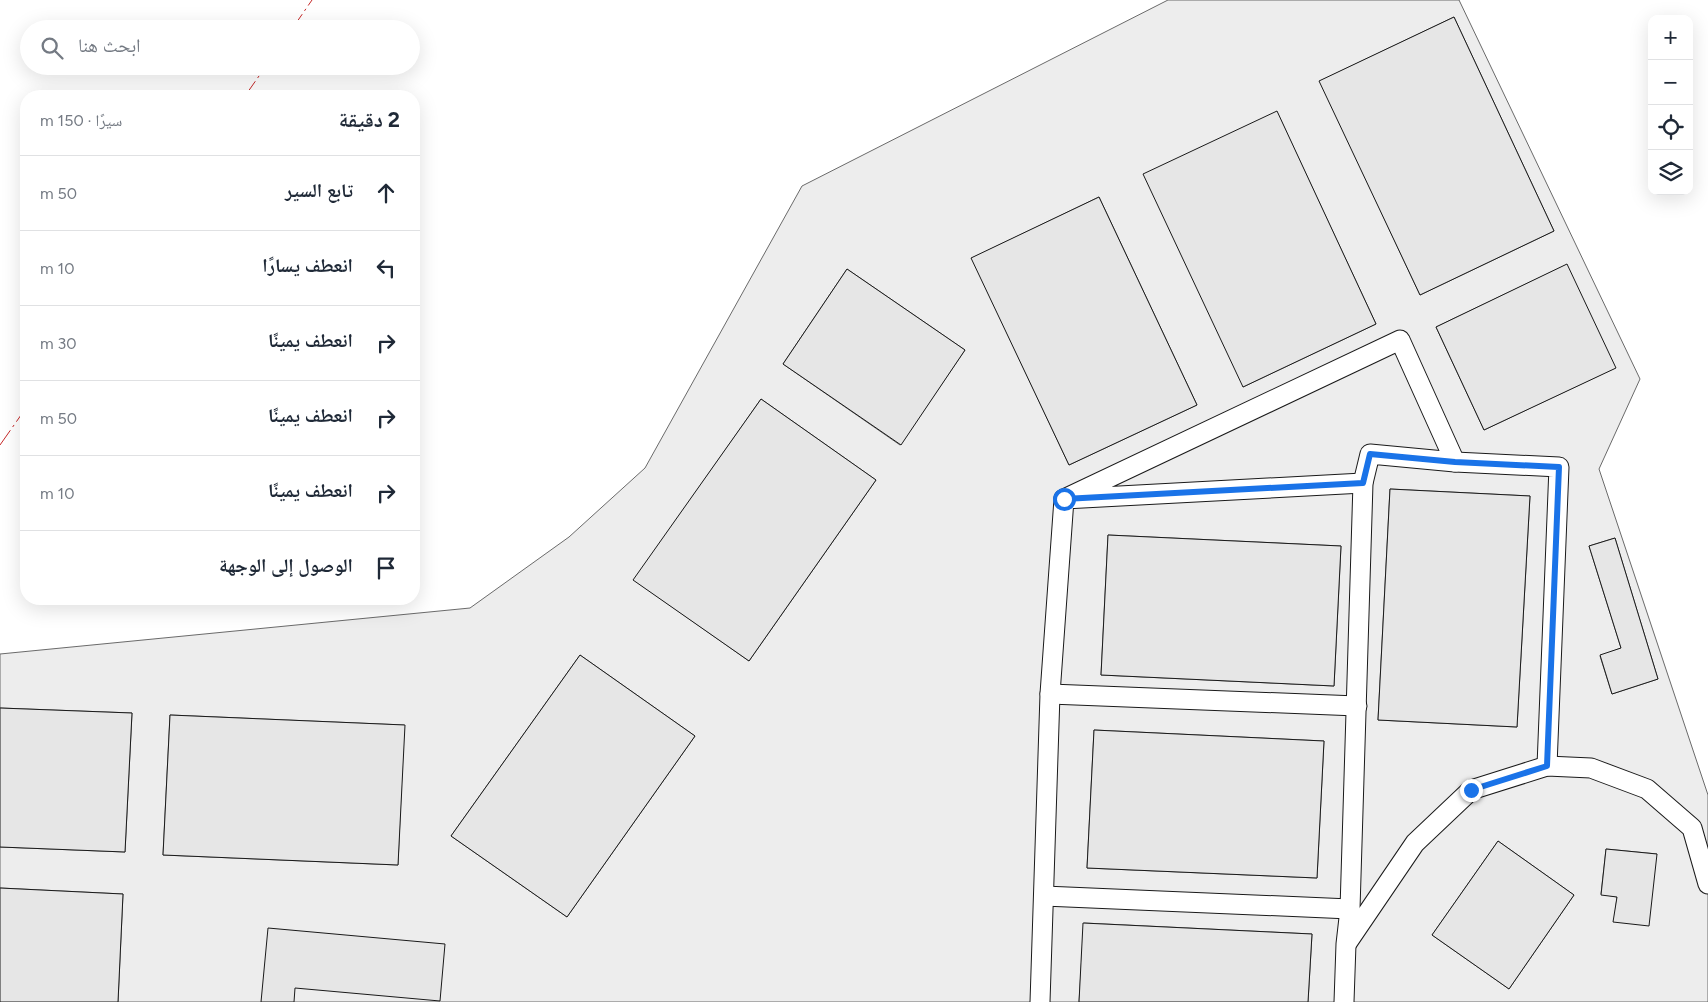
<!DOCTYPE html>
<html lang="ar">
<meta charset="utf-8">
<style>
:root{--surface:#fff;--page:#f2f2f3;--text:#1f2937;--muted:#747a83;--line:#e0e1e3}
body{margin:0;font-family:Figtree,"Noto Naskh Arabic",sans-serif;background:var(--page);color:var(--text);direction:rtl}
.controls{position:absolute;right:15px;top:15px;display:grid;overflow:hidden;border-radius:10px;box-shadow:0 5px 20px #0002}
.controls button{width:45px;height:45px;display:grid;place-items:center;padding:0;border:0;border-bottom:1px solid var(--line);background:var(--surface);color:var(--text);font:25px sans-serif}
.stop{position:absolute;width:15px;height:15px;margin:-11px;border:4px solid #1a73e8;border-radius:50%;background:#fff}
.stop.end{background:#1a73e8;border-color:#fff;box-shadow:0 1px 5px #0008}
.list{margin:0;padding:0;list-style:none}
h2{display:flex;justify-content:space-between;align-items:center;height:65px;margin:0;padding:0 20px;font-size:21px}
h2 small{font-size:16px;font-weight:400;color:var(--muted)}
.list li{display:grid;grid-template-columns:32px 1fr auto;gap:15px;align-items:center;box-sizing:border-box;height:75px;padding:0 20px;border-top:1px solid var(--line)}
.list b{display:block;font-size:19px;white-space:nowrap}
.list em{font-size:16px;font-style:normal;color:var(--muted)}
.icon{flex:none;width:28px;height:28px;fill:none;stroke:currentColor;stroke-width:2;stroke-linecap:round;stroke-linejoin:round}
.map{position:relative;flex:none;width:1708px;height:1002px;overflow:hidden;direction:ltr}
.search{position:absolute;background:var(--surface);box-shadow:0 5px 20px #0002;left:20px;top:20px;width:400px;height:55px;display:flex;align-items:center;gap:12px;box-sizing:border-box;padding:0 18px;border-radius:28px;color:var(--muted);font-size:19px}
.panel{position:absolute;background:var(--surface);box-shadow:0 5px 20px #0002;left:20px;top:90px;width:400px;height:515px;border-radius:20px;direction:rtl}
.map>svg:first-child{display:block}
</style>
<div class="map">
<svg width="1708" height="1002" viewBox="0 0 1708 1002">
<rect width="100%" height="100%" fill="#fff"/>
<path fill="#ededed" stroke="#6a6a6a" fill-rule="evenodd" d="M1168,0H1459L1640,379L1599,469L1708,795V1002H1308L1312,934L1084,923L1079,1002H118L123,894L0,888V847L125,852L132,713L0,708V654L470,608L569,537L645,468L802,186ZM1454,17L1554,231L1420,295L1320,81ZM1277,112L1376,324L1243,387ZM1099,197L1197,405L1069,465L972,258ZM1566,265L1615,368L1484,430L1436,327ZM847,269L965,350L900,445L783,364ZM761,399L876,480L749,661L634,580ZM1390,489L1530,496L1517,727L1378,720ZM1108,535L1341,546L1334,686L1101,675ZM1615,538L1658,679L1612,694L1600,656L1621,648L1589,546ZM580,655L695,736L567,917L451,836ZM170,715L404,725L398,865L163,855ZM1094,730L1324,741L1317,878L1087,868ZM1498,841L1574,895L1509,989L1432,935ZM1606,849L1657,854L1614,922L1617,897L1601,894Z"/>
<g fill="#e6e6e6" stroke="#1a1a1a">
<polygon points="1454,17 1554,231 1420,295 1319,81"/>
<polygon points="1277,111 1376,324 1243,387 1143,174"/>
<polygon points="1099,197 1197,405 1069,465 971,258"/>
<polygon points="1567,264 1616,368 1484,430 1436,327"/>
<polygon points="847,269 965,350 901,445 783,364"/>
<polygon points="761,399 876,480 749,661 633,580"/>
<polygon points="1390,489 1530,496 1517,727 1378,720"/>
<polygon points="1108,535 1341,546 1334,686 1101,675"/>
<polygon points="1615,538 1658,679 1612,694 1600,655 1621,648 1589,546"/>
<polygon points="580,655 695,736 567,917 451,836"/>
<polygon points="0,708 132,713 125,852 0,847"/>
<polygon points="170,715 405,725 398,865 163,855"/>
<polygon points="1094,730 1324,741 1317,878 1087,868"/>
<polygon points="1498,841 1574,895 1509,989 1432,935"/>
<polygon points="1606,849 1657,854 1649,926 1613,922 1617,897 1601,895"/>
<polygon points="0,888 123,894 118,1002 0,1002"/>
<polygon points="1083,923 1312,934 1308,1002 1079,1002"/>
<polygon points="268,928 445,944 440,1001 295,988 294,1002 261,1002"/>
</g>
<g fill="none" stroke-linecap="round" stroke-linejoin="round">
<defs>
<g id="lane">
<polyline points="1363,483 1064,499 1400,340 1455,462"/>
<polyline points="1050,694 1357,706"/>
<polyline points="1044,896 1350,909"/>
<polyline points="1347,943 1415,843 1471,790 1547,766 1591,768 1647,789 1692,828 1708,884"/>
<polyline points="1040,1002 1050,694 1064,499"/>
<polyline points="1344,1002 1346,944 1350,909 1363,483 1370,454 1455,462 1559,467 1547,766"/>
</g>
</defs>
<use href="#lane" stroke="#1a1a1a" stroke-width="21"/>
<use href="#lane" stroke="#fff" stroke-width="19"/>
<g stroke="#c62828" stroke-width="1" stroke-dasharray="18 4 2.5 4" stroke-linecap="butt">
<polyline points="292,29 312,0"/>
<polyline points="245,96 266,66"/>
<polyline points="0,445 26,408"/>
</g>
</g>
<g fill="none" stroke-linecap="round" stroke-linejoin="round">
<polyline stroke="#1a73e8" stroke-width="6" points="1064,499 1363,483 1370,454 1455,462 1559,467 1547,766 1471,790"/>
</g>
</svg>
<div class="controls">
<button>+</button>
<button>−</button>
<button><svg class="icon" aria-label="locate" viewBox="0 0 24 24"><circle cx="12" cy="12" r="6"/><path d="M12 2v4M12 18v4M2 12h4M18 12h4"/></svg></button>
<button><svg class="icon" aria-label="layers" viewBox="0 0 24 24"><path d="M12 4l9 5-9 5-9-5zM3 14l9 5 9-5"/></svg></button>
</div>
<div class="stop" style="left:1064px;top:499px"></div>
<div class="stop end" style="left:1471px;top:790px"></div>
<div class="search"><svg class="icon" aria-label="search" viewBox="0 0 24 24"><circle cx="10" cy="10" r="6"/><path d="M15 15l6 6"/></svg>ابحث هنا</div>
<section class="panel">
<h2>2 دقيقة<small>سيرًا · 150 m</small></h2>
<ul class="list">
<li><svg class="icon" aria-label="ahead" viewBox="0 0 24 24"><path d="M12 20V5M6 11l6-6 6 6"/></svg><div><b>تابع السير</b></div><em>50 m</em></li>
<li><svg class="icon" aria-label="left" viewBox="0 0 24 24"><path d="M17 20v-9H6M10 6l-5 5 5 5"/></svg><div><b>انعطف يسارًا</b></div><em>10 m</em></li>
<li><svg class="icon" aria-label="right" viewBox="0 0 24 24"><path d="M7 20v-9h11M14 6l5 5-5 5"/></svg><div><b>انعطف يمينًا</b></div><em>30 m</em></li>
<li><svg class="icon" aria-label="right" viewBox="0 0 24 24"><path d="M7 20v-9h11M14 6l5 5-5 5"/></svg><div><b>انعطف يمينًا</b></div><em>50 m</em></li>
<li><svg class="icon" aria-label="right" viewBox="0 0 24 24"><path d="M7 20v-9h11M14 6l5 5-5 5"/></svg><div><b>انعطف يمينًا</b></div><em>10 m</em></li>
<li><svg class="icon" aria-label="arrive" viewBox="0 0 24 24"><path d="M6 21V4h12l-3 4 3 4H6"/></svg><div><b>الوصول إلى الوجهة</b></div></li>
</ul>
</section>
</div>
